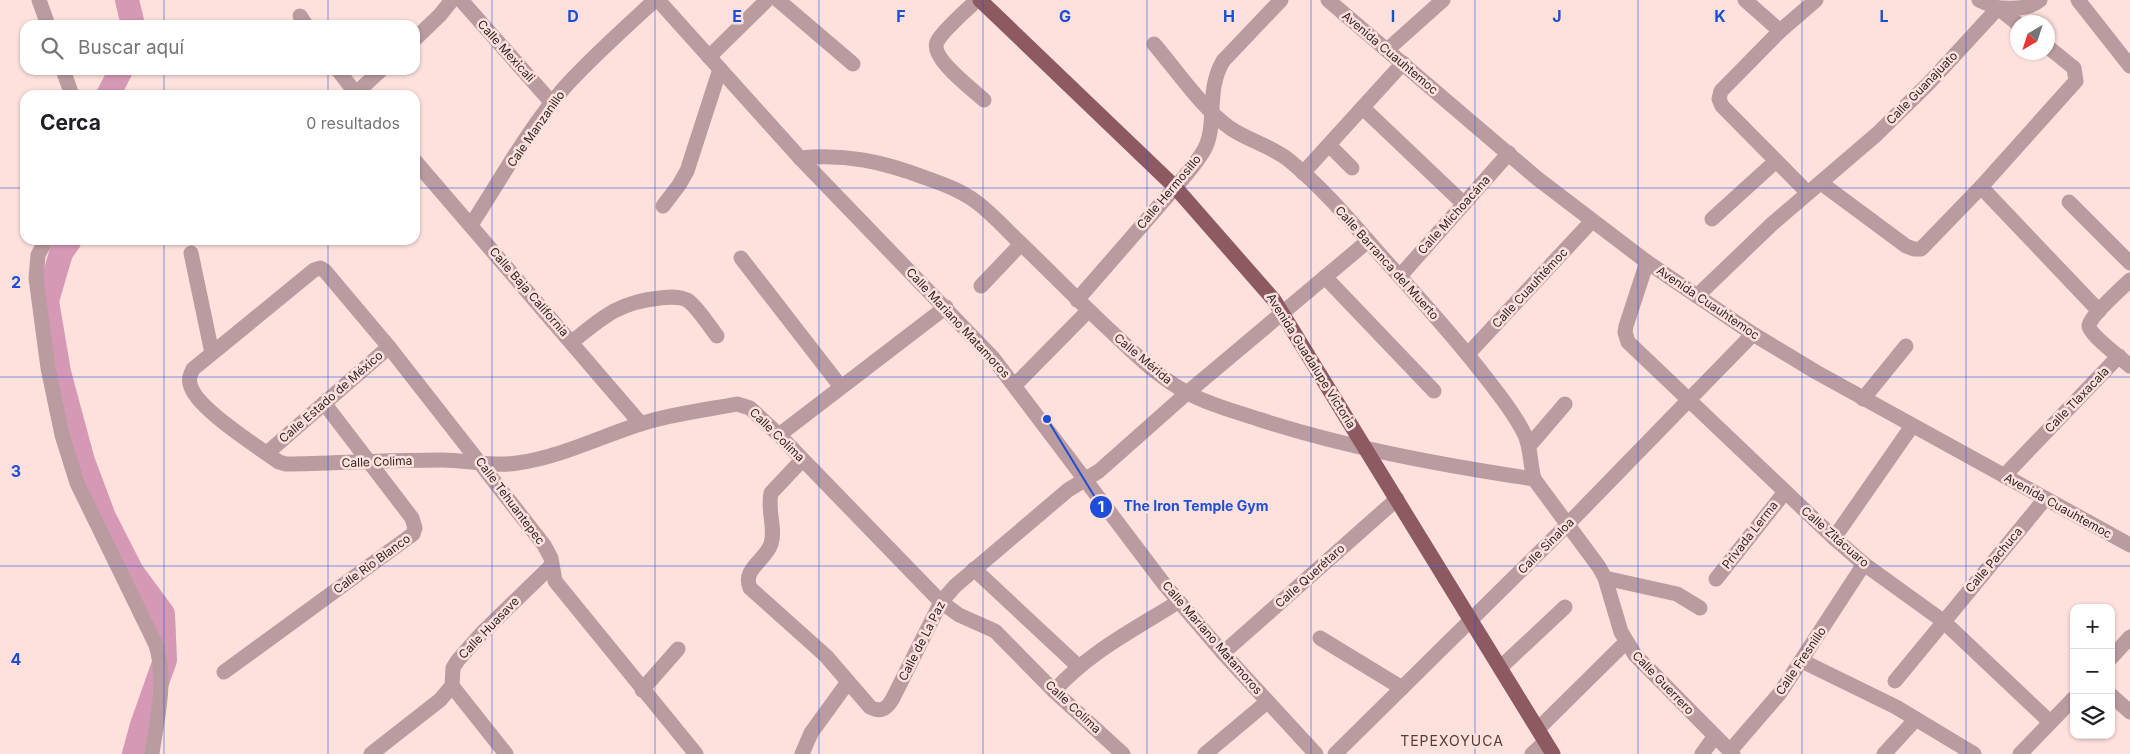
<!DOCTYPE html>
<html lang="es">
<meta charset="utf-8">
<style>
:root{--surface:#fff;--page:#f6f6f6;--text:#202124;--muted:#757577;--line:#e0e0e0}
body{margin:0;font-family:Inter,sans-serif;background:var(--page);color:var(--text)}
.controls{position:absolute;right:15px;bottom:15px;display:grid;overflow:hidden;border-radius:10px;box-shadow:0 1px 4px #0004}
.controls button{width:45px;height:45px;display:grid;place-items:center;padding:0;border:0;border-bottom:1px solid var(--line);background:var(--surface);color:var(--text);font:25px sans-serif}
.compass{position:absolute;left:2010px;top:15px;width:45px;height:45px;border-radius:50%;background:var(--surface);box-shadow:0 1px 4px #0004;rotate:219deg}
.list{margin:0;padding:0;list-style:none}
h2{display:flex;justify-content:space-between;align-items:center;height:65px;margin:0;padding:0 20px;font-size:21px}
h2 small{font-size:16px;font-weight:400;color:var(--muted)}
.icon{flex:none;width:28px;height:28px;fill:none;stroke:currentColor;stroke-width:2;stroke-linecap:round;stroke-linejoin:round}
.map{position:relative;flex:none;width:2130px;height:754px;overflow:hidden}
.search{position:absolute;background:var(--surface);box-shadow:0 1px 4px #0004;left:20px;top:20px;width:400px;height:55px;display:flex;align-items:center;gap:12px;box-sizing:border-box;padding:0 18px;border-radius:15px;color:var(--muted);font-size:19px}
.panel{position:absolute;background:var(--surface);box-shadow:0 1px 4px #0004;left:20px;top:90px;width:400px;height:155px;border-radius:15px}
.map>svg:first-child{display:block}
</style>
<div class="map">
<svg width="2130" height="754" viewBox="0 0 2130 754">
<rect width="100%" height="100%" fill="#fee1dc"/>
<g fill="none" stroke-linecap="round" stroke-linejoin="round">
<g stroke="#d699b5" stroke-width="24">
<polyline points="127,0 133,25"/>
<polyline points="108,95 121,70"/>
<polyline points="70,240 61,253 47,301 59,372 83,461 104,517 132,572 163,614 165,660 142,725 134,754"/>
</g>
<g stroke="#ba9b9f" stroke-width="15">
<polyline points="39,0 48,25"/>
<polyline points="461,0 552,103"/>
<polyline points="658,0 800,158 993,358 1164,584 1223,653 1316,754"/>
<polyline points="778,0 853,64"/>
<path d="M977,0C968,9 942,31 937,42C930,58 972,89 984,100"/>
<polyline points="1328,0 1538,179 1647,262 1753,334 1816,372 2130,545"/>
<polyline points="1745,0 1780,31"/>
<polyline points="1979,0 1998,8 2018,24"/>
<polyline points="2078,0 2130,66"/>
<polyline points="300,16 306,25"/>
<polyline points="415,39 440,15 452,0"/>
<path d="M1154,44C1178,72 1201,107 1230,128C1249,141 1272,146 1290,161C1324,189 1354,225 1384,259C1419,298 1455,337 1487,379C1501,397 1515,415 1525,435C1531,449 1530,464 1534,479L1599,567L1605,578L1621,632L1635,655L1733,754"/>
<polyline points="1387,50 1443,0"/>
<polyline points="709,57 767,0"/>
<polyline points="63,70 72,95"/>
<polyline points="338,70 357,95"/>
<polyline points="354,95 381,70"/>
<polyline points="1363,108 1464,204"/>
<polyline points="1329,145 1352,168"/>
<path d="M800,158C845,153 884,162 926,178C943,184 960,190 975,201C989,211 1002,225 1015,238C1049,270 1081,304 1116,336C1138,357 1161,379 1188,393C1209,405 1235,411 1258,419C1348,448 1441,465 1534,479"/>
<polyline points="415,161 641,424"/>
<polyline points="1303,173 1403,63"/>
<polyline points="1821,183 1906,246 1914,249 1921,249 1981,187 2076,81 2074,68 2048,47"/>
<polyline points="1981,187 2099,311"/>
<polyline points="1808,193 1722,106 1719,99 1721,91 1780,31 1816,0"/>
<polyline points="2069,202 2130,263"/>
<polyline points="663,206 679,185 687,171 720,69"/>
<polyline points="1712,219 1776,161"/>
<path d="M471,225C501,179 528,129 564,88C592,57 624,29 655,0"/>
<path d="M46,240L38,255L36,278L48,368L62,435L77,483L156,645C167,681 157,718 152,754"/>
<polyline points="191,253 212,353"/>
<polyline points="741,258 841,387"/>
<polyline points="1647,262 1626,326 1625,332 1628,342 1834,538 1864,564 1943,621 2050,722"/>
<polyline points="1400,276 1509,153"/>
<polyline points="1325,277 1434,391"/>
<path d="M2130,280C2123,287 2088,318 2089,326C2090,335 2122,359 2130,366"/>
<polyline points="981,286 1021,244"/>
<path d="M1697,296L1772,224L1877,134L1929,83L1998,8C2013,8 2028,10 2040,0"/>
<path d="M1077,300C1104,269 1131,238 1158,207C1173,189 1192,171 1204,150C1218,125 1205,92 1223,61L1281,0"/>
<path d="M572,342C603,317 619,302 660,298C669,297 679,296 687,300C697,306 709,326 717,336"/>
<polyline points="1468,354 1591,222"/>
<polyline points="1015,385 1088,311"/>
<polyline points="1863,399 1906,346"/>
<polyline points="779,435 946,307"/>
<polyline points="1529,446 1565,404"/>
<polyline points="267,453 389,347"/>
<path d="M802,460L771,493C767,510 776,528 771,544C765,561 742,569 750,588L826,656L870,707C881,713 887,709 893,698L941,602L955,586L1068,490L1099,471L1187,393L1368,241"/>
<polyline points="2004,476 2119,356"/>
<polyline points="1834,538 1912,426"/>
<polyline points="974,569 1078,666"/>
<polyline points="1605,578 1677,594 1700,608"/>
<polyline points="1716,579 1785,492"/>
<polyline points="1320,638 1402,688"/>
<polyline points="1223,653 1397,499"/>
<polyline points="2111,658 2130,637"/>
<polyline points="1802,661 1896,707 1974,754"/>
<polyline points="1501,667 1565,607"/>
<polyline points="224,672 413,534 415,528 412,518 324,403"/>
<polyline points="1895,681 2045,499"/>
<polyline points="452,686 506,754"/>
<polyline points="642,690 678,649"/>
<path d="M1054,691C1089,652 1135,629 1178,602"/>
<polyline points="2111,695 2130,712"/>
<polyline points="1538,729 1626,642"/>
<polyline points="1730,751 1780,693 1864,564"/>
<polyline points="371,754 440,700 452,686 453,668 458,660 482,633 551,566"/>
<path d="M696,754L555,581L551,558L544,545L389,347L325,271L320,268L314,270L193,369C190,375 188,380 191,387C198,409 259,448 279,462L286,464C338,463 390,460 442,460C467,460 493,467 517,463C560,457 600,437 640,424C671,414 705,410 737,404L750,408L779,435L941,602L959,615L995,631L1054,691L1123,754"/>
<polyline points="802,754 811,733 848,682"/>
<polyline points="1205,754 1267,702"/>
<polyline points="1335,754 1568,524 1753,334"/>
<polyline points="1532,754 1545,742"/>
<polyline points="1702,754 1715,736"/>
<polyline points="1884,754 1916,719"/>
<polyline points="2020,754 2074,698"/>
</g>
<polyline stroke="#8e5a62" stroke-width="15" points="980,0 1175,187 1274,300 1553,754"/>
</g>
<path fill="none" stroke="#1d4ed8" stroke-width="1" stroke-opacity="0.55" d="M164,0V25M328,0V25M492,0V754M655,0V754M819,0V754M983,0V754M1147,0V754M1311,0V754M1475,0V754M1638,0V754M1802,0V754M1966,0V754M164,70V95M328,70V95M0,188H25M415,188H2130M164,240V754M328,240V754M0,377H2130M0,566H2130"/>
<g text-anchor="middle" stroke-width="5" stroke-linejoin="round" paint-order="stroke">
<g font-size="12" fill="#322725" stroke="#fee1dc">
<text transform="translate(506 51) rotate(48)" y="4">Calle Mexicali</text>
<text transform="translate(1390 53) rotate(40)" y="4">Avenida Cuauhtemoc</text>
<text transform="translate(1922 88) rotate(-46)" y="4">Calle Guanajuato</text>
<text transform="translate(536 129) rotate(-55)" y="4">Cale Manzanillo</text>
<text transform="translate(1169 192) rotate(-50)" y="4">Calle Hermosillo</text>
<text transform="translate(1454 215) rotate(-48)" y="4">Calle Michoacána</text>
<text transform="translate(1387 263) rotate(48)" y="4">Calle Barranca del Muerto</text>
<text transform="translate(1530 288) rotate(-47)" y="4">Calle Cuauhtémoc</text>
<text transform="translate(529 292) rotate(49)" y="4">Calle Baja California</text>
<text transform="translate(1708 303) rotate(34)" y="4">Avenida Cuauhtemoc</text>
<text transform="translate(958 323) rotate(47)" y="4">Calle Mariano Matamoros</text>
<text transform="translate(1143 359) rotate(40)" y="4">Calle Mérida</text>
<text transform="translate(1311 361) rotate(58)" y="4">Avenida Guadalupe Victoria</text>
<text transform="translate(331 397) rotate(-41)" y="4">Calle Estado de México</text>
<text transform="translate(2077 400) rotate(-46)" y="4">Calle Tlaxacala</text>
<text transform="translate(777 435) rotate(44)" y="4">Calle Colima</text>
<text transform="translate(377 462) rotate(-2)" y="4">Calle Colima</text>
<text transform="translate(510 501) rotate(53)" y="4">Calle Tehuantepec</text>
<text transform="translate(2058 506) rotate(29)" y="4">Avenida Cuauhtemoc</text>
<text transform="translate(1750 535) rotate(-52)" y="4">Privada Lerma</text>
<text transform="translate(1835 537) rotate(41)" y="4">Calle Zitácuaro</text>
<text transform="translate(1546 546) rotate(-45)" y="4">Calle Sinaloa</text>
<text transform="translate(1994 560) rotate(-50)" y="4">Calle Pachuca</text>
<text transform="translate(372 564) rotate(-36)" y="4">Calle Rio Blanco</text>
<text transform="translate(1310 576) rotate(-42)" y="4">Calle Querétaro</text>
<text transform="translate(489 628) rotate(-46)" y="4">Calle Huasave</text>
<text transform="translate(1212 638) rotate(49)" y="4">Calle Mariano Matamoros</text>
<text transform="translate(922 641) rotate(-63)" y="4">Calle de La Paz</text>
<text transform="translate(1801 661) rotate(-56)" y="4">Calle Fresnillo</text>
<text transform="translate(1663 683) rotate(46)" y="4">Calle Guerrero</text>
<text transform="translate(1073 707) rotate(43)" y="4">Calle Colima</text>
</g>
<g font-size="14" letter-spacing="1" fill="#543d3a" stroke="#fee1dc">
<text x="1452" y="746">TEPEXOYUCA</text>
</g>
</g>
<g font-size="16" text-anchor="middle" font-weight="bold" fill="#1d4ed8" stroke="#fee1dc" stroke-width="5" stroke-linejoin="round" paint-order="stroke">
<text x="573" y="22">D</text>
<text x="737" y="22">E</text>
<text x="901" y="22">F</text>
<text x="1065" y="22">G</text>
<text x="1229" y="22">H</text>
<text x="1393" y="22">I</text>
<text x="1557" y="22">J</text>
<text x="1720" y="22">K</text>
<text x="1884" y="22">L</text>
<text x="16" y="288">2</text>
<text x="16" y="477">3</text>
<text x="16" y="665">4</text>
</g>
<path fill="none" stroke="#1d4ed8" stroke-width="2" d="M1047 419L1101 507"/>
<g fill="#1d4ed8" stroke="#fee1dc" stroke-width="2">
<circle cx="1047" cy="419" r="5"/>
<circle cx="1101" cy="507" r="12"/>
</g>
<g font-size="15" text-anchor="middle" font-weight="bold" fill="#fff">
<text x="1101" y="512">1</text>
</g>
<g font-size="14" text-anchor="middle" font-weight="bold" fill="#1d4ed8" stroke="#fee1dc" stroke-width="5" stroke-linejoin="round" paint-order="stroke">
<text x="1196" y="511">The Iron Temple Gym</text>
</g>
</svg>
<div class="controls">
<button>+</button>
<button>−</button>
<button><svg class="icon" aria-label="layers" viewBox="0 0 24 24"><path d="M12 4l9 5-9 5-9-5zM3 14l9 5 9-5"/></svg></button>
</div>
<svg class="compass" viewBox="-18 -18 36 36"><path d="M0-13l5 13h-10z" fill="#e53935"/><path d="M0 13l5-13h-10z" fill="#757577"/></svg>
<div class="search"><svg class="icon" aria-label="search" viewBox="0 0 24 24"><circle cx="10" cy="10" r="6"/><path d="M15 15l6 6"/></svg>Buscar aquí</div>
<section class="panel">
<h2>Cerca<small>0 resultados</small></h2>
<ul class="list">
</ul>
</section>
</div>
